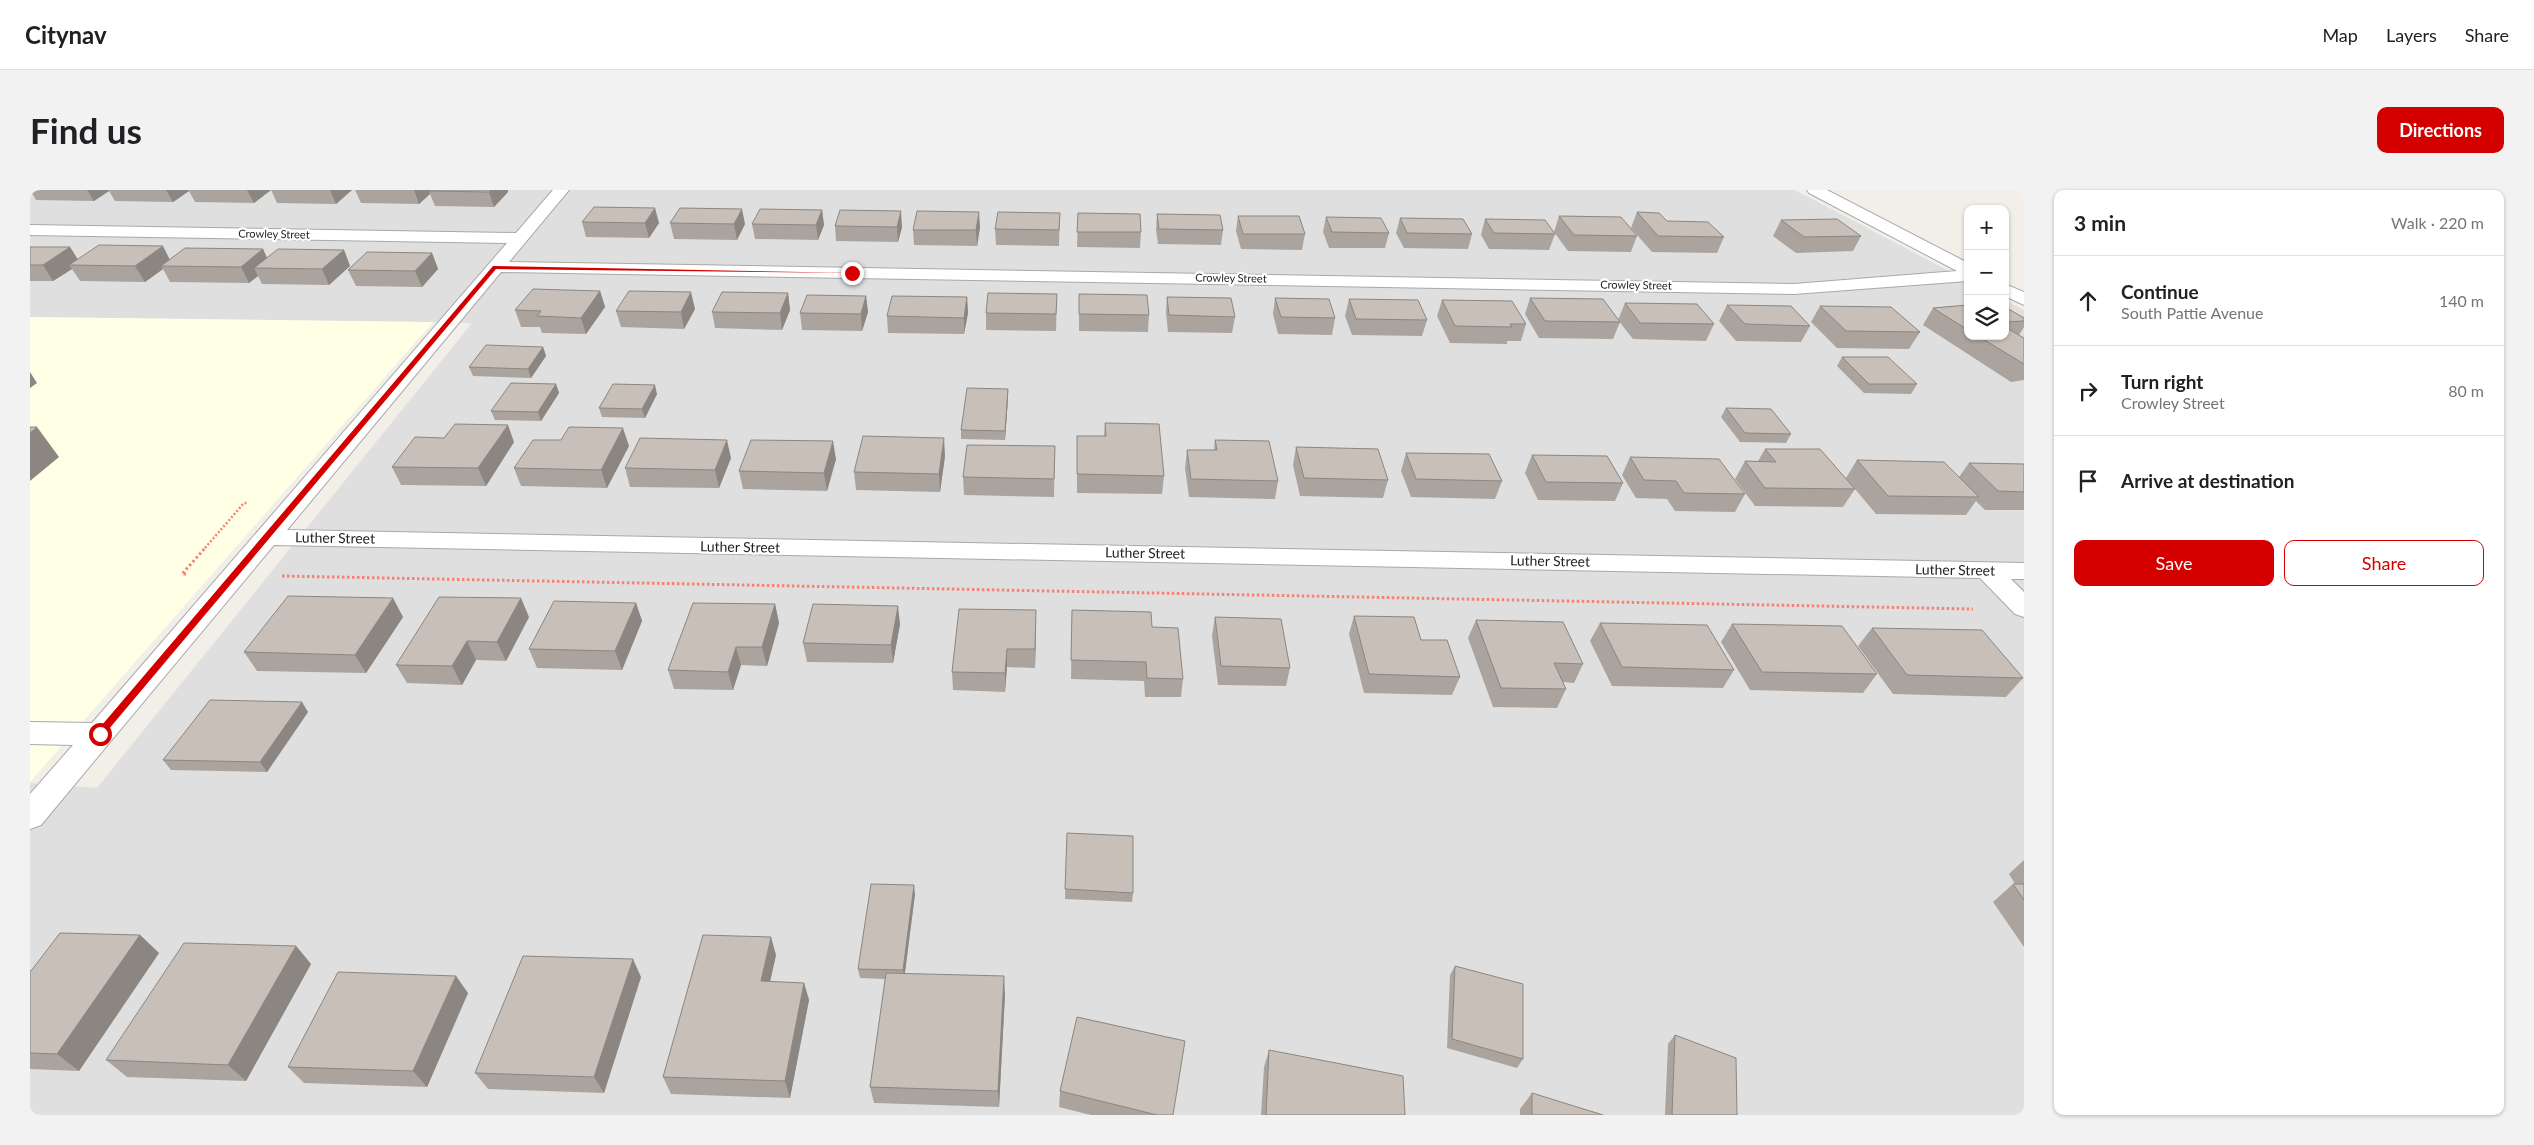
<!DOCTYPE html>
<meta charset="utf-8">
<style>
:root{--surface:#fff;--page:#f2f2f2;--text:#202124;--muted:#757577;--line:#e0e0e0;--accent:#d40000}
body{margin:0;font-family:Lato,sans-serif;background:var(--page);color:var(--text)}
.controls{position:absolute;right:15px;top:15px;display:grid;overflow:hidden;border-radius:10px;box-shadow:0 1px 4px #0004}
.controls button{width:45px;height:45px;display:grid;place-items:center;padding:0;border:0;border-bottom:1px solid var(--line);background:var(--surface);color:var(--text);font:25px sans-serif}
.stop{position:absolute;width:15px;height:15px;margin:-11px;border:4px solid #d40000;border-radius:50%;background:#fff}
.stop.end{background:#d40000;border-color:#fff;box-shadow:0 1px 5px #0008}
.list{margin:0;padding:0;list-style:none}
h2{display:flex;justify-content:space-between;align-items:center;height:65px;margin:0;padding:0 20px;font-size:21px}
h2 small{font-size:16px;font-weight:400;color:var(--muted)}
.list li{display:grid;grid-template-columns:32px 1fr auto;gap:15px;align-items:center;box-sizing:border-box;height:90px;padding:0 20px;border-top:1px solid var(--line)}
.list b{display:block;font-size:19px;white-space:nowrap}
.list p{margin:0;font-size:16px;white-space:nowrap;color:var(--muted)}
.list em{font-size:16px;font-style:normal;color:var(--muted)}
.actions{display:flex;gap:10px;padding:15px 20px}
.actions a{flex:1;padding:11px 0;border:1px solid var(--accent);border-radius:10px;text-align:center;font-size:18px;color:var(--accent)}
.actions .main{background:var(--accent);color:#fff}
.icon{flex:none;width:28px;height:28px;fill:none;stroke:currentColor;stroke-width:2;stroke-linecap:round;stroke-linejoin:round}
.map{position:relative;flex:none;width:1994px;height:925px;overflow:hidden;border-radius:10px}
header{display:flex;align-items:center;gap:30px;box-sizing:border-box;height:70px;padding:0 25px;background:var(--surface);border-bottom:1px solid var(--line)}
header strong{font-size:24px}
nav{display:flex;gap:28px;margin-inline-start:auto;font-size:18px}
.intro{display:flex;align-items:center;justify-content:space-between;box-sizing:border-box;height:120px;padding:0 30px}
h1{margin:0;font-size:35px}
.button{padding:12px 22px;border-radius:10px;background:var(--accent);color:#fff;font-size:18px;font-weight:700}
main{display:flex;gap:30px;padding:0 30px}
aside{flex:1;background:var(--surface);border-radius:10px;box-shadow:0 1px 4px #0004}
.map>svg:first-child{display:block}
</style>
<header>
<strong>Citynav</strong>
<nav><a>Map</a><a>Layers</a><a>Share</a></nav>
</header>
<div class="intro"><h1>Find us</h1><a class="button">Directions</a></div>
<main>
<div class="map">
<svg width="1994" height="925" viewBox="0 0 1994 925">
<rect width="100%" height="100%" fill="#f2efe9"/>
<polygon fill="#e0dfdf" points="0,0 1765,0 1938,91 1938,146 1975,146 1975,110 1994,120 1994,925 0,925 0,593 67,598 442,133 0,127"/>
<polygon fill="#ffffe5" points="0,127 403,132 0,592"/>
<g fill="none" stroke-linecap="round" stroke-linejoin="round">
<defs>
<g id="minor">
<polygon points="523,0 539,0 479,72 1764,94 1927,81 1779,3 1777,0 1797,0 1938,73 1938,91 1764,104 471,82 257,340 1994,373 1994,389 1981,389 1994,402 1994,427 1985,424 1950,388 244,355 11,635 0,639 0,604 43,555 0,554 0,532 62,533 477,53 0,45 0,35 486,43"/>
<polygon points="1975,94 1994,102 1994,115 1975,106"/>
</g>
</defs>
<use href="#minor" stroke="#a9a9a9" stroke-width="2"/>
<polyline stroke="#fa8072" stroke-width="2.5" stroke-dasharray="2 2" stroke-linecap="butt" points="175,358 214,313 217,313"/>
<g stroke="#fa8072" stroke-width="3" stroke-dasharray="2.5 2.5" stroke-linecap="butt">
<polyline points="156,384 152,384 176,357"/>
<polyline points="252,386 1943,419"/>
</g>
<use href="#minor" fill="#fff" fill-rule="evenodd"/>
</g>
<g fill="#aba49e">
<polygon points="0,0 322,0 306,14 247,13 241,0 224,13 165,12 159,1 143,12 85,11 79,1 64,11 6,10"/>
<polygon points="325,0 478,0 478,2 464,17 405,16 400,4 389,14 331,13"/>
<polygon points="792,20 794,35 788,50 725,49 722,34"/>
<polygon points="1607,22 1694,47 1687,63 1622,62 1601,38"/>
<polygon points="1030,23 1029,56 966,55 965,39"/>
<polygon points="1048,23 1111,42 1110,58 1047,57"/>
<polygon points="1127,24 1193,40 1191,55 1128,54 1126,40"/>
<polygon points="1208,26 1275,44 1272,60 1211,59 1206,41"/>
<polygon points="1529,26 1607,46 1601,62 1538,61 1524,42"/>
<polygon points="1296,27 1359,43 1355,58 1299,58 1293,42"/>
<polygon points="1370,28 1442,44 1438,59 1374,58 1366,43"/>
<polygon points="1455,29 1525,44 1519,60 1459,59 1451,45"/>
<polygon points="1751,30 1831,46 1823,61 1766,63 1743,46"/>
<polygon points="552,32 629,33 619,48 556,47"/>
<polygon points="640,33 715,34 707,50 644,49"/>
<polygon points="805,36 872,37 868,52 806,51"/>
<polygon points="950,37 947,56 884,55 883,40"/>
<polygon points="0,57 40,57 48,70 140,70 233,59 237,68 314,60 320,76 299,95 232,94 228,86 219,93 140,92 133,79 115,92 50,91 42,79 23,91 0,91"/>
<polygon points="402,63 408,79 392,97 326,96 318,80"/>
<polygon points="570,101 575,117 556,144 512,143 510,137 491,137 485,120"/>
<polygon points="758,103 760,120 752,140 685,138 682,122"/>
<polygon points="1027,104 1026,141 956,140 956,123"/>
<polygon points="1049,104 1119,125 1118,142 1049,141"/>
<polygon points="836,106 838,122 832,141 772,140 770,123"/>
<polygon points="937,107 938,123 934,144 858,143 857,126"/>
<polygon points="1137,107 1205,127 1202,143 1138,142 1136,123"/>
<polygon points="1245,108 1305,128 1302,145 1248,144 1243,124"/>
<polygon points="1500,108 1590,132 1583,149 1509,148 1495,124"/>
<polygon points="1319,109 1397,130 1392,146 1322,145 1315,126"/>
<polygon points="1412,110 1496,134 1491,151 1477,151 1477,154 1420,153 1407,126"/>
<polygon points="1595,113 1684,134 1676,151 1603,149 1588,130"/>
<polygon points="1697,115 1780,136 1771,152 1706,151 1689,131"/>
<polygon points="1938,115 1938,146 1975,146 1975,117 1994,128 1994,137 1989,145 1994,148 1994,190 1981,192 1893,135 1903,118"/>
<polygon points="1790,116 1890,142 1879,159 1807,158 1781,132"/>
<polygon points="665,119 654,139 591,137 586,121"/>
<polygon points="513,157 516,166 501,188 443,186 439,177"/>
<polygon points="1812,167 1887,194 1881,204 1834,203 1807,176"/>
<polygon points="526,194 529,203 511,231 465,230 461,221"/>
<polygon points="978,199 978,208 975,250 931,249 931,240"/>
<polygon points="627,204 615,228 572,227 569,218"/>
<polygon points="1696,218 1761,244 1756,253 1710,252 1691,227"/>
<polygon points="1075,233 1134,286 1132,304 1047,303 1047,246 1074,246"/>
<polygon points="1185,250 1248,291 1245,309 1159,307 1155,278 1157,260 1184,260"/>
<polygon points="484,252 456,296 371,295 362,277"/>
<polygon points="599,256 577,298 491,296 484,278"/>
<polygon points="1025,256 1024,307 934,305 933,287"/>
<polygon points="1266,257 1358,290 1353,308 1270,306 1263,275"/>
<polygon points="1735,259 1816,288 1827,270 1929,287 1939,273 1994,274 1994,320 1955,320 1946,311 1936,325 1846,324 1825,299 1813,317 1725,316 1705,289 1715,271 1728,271"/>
<polygon points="1376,263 1472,291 1465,309 1381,307 1371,281"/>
<polygon points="1502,265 1593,293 1585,311 1508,310 1495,283"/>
<polygon points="915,266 910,302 826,300 824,282"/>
<polygon points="1600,267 1715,304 1705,322 1645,321 1637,309 1606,308 1592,285"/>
<polygon points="701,268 689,298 600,297 595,278"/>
<polygon points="806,269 797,301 713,299 709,281"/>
<polygon points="606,413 612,431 592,480 507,478 499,459"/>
<polygon points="745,414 749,433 737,476 711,475 703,500 644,499 638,480"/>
<polygon points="1042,420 1122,437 1153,489 1151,507 1115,507 1114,491 1041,489"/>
<polygon points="1324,426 1391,450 1430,487 1422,505 1334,503 1319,444"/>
<polygon points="373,427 336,483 227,481 214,462"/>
<polygon points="499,427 476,471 446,470 432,495 377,493 366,475"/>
<polygon points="1185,427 1260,478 1256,496 1188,495 1182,446"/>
<polygon points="1446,430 1553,474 1544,493 1533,492 1536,499 1527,518 1463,517 1438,448"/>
<polygon points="1570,433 1704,480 1693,498 1582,496 1560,451"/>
<polygon points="870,434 863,473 777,472 773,453"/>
<polygon points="1702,434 1847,484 1833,503 1720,500 1691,452"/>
<polygon points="1842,438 1993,488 1976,507 1863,504 1828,456"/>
<polygon points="1006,439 1005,478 977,477 975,502 923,500 922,482"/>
<polygon points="278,522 237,582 141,580 133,570"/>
<polygon points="1037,643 1103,703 1102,712 1035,709"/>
<polygon points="1994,670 1994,757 1963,712 1983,694 1985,694 1979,684"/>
<polygon points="885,704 875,783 975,804 969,917 844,913 840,897 855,789 830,788 828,779"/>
<polygon points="110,745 129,763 49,881 0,879 0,781"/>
<polygon points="266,756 281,774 216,891 97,887 76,870"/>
<polygon points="746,765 740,792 774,793 779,810 760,908 641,904 633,887"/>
<polygon points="1425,776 1493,869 1487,878 1417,858 1420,785"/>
<polygon points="611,787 574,903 458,899 445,883"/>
<polygon points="438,803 397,897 274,893 258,877"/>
<polygon points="1645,845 1707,925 1635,925 1638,854"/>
<polygon points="1239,860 1375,925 1231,925 1234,877"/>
<polygon points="1030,901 1143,925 1061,925 1029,917"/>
<polygon points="1502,903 1573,925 1490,925 1490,919"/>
</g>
<g fill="#8b8681">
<polygon points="57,0 79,0 79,1 64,11"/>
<polygon points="136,0 158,0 159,1 143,12"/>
<polygon points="217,0 241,0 224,13"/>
<polygon points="300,0 322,0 306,14"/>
<polygon points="384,0 402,0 399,1 400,4 389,14"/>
<polygon points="461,0 478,0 478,2 464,17 459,2"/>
<polygon points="625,18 629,33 619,48 615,33"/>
<polygon points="712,19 715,34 707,50 704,34"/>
<polygon points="792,20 794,35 788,50 786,35"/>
<polygon points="871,21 872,37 868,52 867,37"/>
<polygon points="949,22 950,37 947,56 946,40"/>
<polygon points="133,56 141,72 131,76 133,79 115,92 105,76"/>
<polygon points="40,57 50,73 39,75 42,79 23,91 13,75"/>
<polygon points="233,59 240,75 224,78 228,86 219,93 211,77"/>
<polygon points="314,60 320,76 299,95 292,79"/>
<polygon points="402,63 408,79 392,97 385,81"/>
<polygon points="570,101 575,117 556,144 551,128"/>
<polygon points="661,102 665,119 654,139 651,122"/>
<polygon points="758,103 760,120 752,140 750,123"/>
<polygon points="836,106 838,122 832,141 831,124"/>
<polygon points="937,107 938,123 934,144 934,128"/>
<polygon points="513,157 516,166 501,188 498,179"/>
<polygon points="0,182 7,193 0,198"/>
<polygon points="526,194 529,203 511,231 508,222"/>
<polygon points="625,195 627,204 615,228 612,219"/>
<polygon points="978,199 978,208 975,250 975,241"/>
<polygon points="478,235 484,252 456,296 448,278"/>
<polygon points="7,237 29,267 0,291 0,243"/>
<polygon points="593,238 599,256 577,298 571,280"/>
<polygon points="914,248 915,266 910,302 909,284"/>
<polygon points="697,250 701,268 689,298 685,280"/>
<polygon points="803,251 806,269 797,301 794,283"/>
<polygon points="363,408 373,427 336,483 325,465"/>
<polygon points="491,408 499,427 476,471 467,452"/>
<polygon points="606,413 612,431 592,480 585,461"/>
<polygon points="745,414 749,433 737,476 732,457"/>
<polygon points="868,416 870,434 863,473 861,455"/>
<polygon points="1006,420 1006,439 1005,478 1005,459"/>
<polygon points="437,451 446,470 432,495 422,476"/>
<polygon points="706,457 711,475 703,500 698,482"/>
<polygon points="977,459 977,477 975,502 975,483"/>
<polygon points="272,512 278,522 237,582 230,572"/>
<polygon points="884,695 885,704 874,789 873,780"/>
<polygon points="110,745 129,763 49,881 27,864"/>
<polygon points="741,747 746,765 736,809 731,791"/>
<polygon points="266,756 281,774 216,891 198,875"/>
<polygon points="603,769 611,787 574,903 564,887"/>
<polygon points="426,786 438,803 397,897 383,881"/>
<polygon points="974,786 975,804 969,917 968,901"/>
<polygon points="774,793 779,810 760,908 755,891"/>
</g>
<g fill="#c7bfb8" stroke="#8b8681">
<polygon points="400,0 461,0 459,2 399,1"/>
<polygon points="564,17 625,18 615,33 552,32"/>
<polygon points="650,18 712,19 704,34 640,33"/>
<polygon points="730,19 792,20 786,35 722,34"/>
<polygon points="810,20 871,21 867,37 805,36"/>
<polygon points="887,21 949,22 946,40 883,40"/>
<polygon points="968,22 1030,23 1029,40 965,39"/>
<polygon points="1607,22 1629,23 1637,31 1678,32 1694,47 1628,46"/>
<polygon points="1048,23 1110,24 1111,42 1047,42"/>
<polygon points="1127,24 1190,25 1193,40 1129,39"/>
<polygon points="1208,26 1269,26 1275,44 1213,44"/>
<polygon points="1529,26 1591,27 1607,46 1544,45"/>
<polygon points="1296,27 1351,28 1359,43 1302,42"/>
<polygon points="1370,28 1433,29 1442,44 1377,43"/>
<polygon points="1455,29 1515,30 1525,44 1464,43"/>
<polygon points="1807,29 1831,46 1774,47 1751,30"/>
<polygon points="69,55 133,56 105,76 39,75"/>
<polygon points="0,57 40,57 13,75 0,75"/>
<polygon points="155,58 233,59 211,77 131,76"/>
<polygon points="248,59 314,60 292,79 224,78"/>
<polygon points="337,62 402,63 385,81 318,80"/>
<polygon points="503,99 570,101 551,128 507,126 511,121 485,120"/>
<polygon points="599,101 661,102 651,122 586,121"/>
<polygon points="692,102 758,103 750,123 682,122"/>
<polygon points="958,103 1027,104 1026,124 956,123"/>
<polygon points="1049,104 1117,105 1119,125 1049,124"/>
<polygon points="777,105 836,106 831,124 770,123"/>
<polygon points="862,106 937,107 934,128 857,126"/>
<polygon points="1137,107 1201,108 1205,127 1139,125"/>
<polygon points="1245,108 1299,109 1305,128 1251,127"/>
<polygon points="1500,108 1573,109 1590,132 1515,131"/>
<polygon points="1319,109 1388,110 1397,130 1326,129"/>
<polygon points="1412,110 1482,111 1496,134 1480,134 1482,137 1425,136"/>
<polygon points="1595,113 1667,114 1684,134 1610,133"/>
<polygon points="1697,115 1761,116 1780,136 1715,134"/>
<polygon points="1938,115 1938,140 1903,118"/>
<polygon points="1790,116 1861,117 1890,142 1816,141"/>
<polygon points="1975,117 1994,128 1994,131 1975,132"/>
<polygon points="1975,137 1994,148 1994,174 1948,146 1975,146"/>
<polygon points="456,155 513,157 498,179 439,177"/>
<polygon points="1812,167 1858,167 1887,194 1839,194"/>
<polygon points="481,193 526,194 508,222 461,221"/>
<polygon points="583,194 625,195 612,219 569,218"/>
<polygon points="937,198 978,199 975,241 931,240"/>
<polygon points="1696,218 1741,219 1761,244 1715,243"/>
<polygon points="1075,233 1129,234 1134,286 1047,284 1047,246 1076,246"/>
<polygon points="425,234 478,235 448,278 362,277 385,247 414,248"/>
<polygon points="0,237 7,237 0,243"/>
<polygon points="539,237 593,238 571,280 484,278 503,250 531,250"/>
<polygon points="833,246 914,248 909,284 824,282"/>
<polygon points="610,248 697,250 685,280 595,278"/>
<polygon points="721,250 803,251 794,283 709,281"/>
<polygon points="1185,250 1239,251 1248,291 1161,289 1157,260 1187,260"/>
<polygon points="937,255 1025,256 1024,289 933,287"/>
<polygon points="1266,257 1348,259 1358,290 1274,288"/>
<polygon points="1735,259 1790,259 1825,299 1735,298 1715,271 1746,272"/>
<polygon points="1376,263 1459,264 1472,291 1386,289"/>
<polygon points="1502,265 1577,266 1593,293 1516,292"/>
<polygon points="1600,267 1689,269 1715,304 1654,303 1646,291 1614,290"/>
<polygon points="1827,270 1914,272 1949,307 1858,306"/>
<polygon points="1939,273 1994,274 1994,302 1968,301"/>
<polygon points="258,406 363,408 325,465 214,462"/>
<polygon points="409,407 491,408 467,452 437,451 422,476 366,475"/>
<polygon points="524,411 606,413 585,461 499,459"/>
<polygon points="663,413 745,414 732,457 706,457 698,482 638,480"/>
<polygon points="783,414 868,416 861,455 773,453"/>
<polygon points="929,419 1006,420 1005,459 977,459 975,483 922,482"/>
<polygon points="1042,420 1121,422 1122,437 1148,438 1153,489 1117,488 1116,472 1041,470"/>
<polygon points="1324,426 1384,427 1391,450 1417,450 1430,487 1339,484"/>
<polygon points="1185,427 1251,429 1260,478 1191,476"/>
<polygon points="1446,430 1533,432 1553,474 1524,473 1536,499 1471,498"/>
<polygon points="1570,433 1677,435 1704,480 1592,477"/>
<polygon points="1702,434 1812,436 1847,484 1732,482"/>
<polygon points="1842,438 1952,440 1993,488 1877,485"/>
<polygon points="180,510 272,512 230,572 133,570"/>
<polygon points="1037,643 1103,646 1103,703 1035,699"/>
<polygon points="841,694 884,695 873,780 828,779"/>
<polygon points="1983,694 1994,694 1994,710"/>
<polygon points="30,743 110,745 27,864 0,863 0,781 1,781"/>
<polygon points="673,745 741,747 731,791 774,793 755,891 633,887"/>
<polygon points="154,753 266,756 198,875 76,870"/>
<polygon points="493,766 603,769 564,887 445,883"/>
<polygon points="1425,776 1493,794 1493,869 1422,849"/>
<polygon points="308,782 426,786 383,881 258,877"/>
<polygon points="856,783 974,786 968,901 840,897"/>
<polygon points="1047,827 1155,851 1143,925 1127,925 1030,901"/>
<polygon points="1645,845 1706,868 1707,925 1642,925"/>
<polygon points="1239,860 1373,886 1375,925 1236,925"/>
<polygon points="1502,903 1573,925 1502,925"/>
</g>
<polygon fill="#d40000" points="463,76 825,83 466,79 73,546 66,546 66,542"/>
<g text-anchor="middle" stroke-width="4.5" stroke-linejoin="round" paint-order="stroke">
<g font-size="11" fill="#222" stroke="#fff">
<text transform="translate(244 44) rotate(1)" y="4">Crowley Street</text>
<text transform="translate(1201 88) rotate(1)" y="4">Crowley Street</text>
<text transform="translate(1606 95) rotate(1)" y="4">Crowley Street</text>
</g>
<g font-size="14" fill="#222" stroke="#fff">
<text transform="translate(305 348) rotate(1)" y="5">Luther Street</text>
<text transform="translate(710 357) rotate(1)" y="5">Luther Street</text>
<text transform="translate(1115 363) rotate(1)" y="5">Luther Street</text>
<text transform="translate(1520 371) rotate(1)" y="5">Luther Street</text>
<text transform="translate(1925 380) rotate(1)" y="5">Luther Street</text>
</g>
</g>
</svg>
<div class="controls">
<button>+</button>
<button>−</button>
<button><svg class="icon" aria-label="layers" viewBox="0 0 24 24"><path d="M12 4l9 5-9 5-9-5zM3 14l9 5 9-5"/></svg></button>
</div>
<div class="stop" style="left:70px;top:544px"></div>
<div class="stop end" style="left:822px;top:83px"></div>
</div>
<aside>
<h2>3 min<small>Walk · 220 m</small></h2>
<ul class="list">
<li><svg class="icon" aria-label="ahead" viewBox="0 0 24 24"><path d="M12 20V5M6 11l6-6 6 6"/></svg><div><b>Continue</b><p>South Pattie Avenue</p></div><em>140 m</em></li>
<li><svg class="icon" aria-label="right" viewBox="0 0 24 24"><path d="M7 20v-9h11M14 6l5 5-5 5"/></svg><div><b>Turn right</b><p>Crowley Street</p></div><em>80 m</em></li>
<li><svg class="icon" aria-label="arrive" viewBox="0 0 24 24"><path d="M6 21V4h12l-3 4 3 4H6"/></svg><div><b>Arrive at destination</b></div></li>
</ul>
<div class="actions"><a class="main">Save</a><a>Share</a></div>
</aside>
</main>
